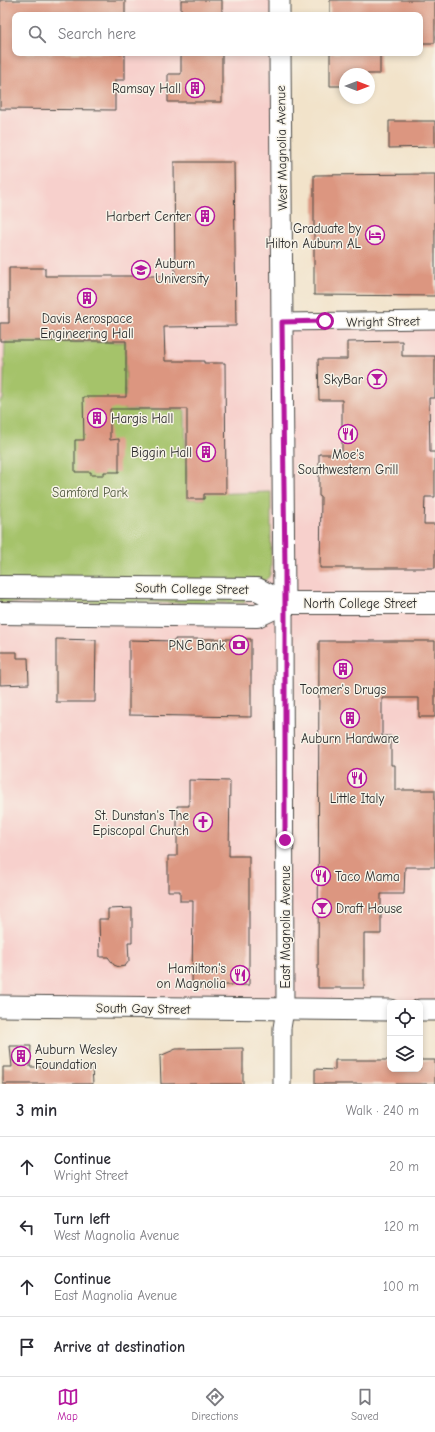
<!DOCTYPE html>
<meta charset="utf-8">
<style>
:root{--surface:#fff;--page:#f2f2f3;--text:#2b2b33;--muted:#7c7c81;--line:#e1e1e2;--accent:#b5179e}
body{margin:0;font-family:"Comic Neue",sans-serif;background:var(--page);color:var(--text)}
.controls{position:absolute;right:12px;bottom:12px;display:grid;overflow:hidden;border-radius:8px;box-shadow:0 2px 6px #0003}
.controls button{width:36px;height:36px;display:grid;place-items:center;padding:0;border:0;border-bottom:1px solid var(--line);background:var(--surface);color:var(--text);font:20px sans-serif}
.compass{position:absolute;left:339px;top:68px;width:36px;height:36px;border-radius:50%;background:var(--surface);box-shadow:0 2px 6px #0003;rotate:90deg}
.stop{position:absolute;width:12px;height:12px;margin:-9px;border:3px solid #b5179e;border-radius:50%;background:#fff}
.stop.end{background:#b5179e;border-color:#fff;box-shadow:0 1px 4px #0008}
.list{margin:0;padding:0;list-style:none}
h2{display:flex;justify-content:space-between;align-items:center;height:52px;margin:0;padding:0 16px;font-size:17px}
h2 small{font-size:13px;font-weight:400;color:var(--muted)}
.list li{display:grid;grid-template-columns:26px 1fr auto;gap:12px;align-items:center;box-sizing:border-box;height:60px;padding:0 16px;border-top:1px solid var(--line)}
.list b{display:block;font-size:15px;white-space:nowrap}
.list p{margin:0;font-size:13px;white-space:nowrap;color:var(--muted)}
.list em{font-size:13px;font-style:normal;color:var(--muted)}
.icon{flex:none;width:22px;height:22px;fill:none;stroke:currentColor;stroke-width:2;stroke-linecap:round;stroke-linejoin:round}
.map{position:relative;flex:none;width:435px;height:1084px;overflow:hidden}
.search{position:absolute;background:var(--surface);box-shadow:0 2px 6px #0003;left:12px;right:12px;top:12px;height:44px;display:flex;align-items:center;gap:10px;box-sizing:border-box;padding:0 14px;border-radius:8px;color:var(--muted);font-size:15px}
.sheet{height:292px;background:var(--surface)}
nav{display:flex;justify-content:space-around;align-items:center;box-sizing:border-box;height:56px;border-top:1px solid var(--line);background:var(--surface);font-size:11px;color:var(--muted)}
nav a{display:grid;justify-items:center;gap:2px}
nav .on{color:var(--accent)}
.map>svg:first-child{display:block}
</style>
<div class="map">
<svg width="435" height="1084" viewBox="0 0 435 1084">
<rect width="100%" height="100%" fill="#f7f3e8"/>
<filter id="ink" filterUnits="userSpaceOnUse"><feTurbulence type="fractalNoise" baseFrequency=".025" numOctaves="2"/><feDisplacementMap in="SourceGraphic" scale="8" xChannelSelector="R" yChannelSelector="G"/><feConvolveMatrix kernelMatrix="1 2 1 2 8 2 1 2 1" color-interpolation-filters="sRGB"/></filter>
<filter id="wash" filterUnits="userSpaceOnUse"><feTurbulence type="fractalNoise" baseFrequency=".012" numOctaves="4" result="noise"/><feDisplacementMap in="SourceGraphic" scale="16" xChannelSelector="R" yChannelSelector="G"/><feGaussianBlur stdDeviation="0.9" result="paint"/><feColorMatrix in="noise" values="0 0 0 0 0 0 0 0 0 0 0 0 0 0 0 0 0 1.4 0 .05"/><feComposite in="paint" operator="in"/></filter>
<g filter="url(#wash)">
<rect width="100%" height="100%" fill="#f2e3ca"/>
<polygon fill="#f7d0cc" points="0,0 279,0 279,15 15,15 15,53 280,53 282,321 435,320 435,1010 420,1003 0,1006"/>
<g fill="#a5c36b" stroke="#68774b">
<polygon points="5,342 126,342 125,410 185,410 187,499 204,499 204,494 271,492 271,570 269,577 264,581 0,580 0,400 3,400"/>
<polygon points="0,596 245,597 245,603 0,603"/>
</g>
<g id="blocks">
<g fill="#dc9680">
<polygon points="0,0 125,0 125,15 15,15 15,53 125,53 125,80 115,80 115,110 0,109"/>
<rect x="181" y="0" width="41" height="15"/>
<polygon points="330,0 435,0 435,43 420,43 420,15 330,15"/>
<polygon points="181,53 222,53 222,102 168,102 168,74 181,74"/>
<polygon points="330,53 380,53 380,74 345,74 345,86 330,86"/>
<polygon points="389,121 435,121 435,147 389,148"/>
<polygon points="174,162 234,162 236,326 164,327 165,361 204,361 204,363 225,363 226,494 204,494 204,499 187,499 187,409 110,409 110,440 119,439 119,472 104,472 104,475 91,475 91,472 75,472 75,440 84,440 83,397 126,397 126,341 0,341 0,323 9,323 9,268 45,268 45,276 175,276"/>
<polygon points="435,174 435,296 314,295 314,175"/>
<polygon points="402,341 402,356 435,356 435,398 429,398 430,452 435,452 435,497 425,497 424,524 435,524 435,568 320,568 321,497 319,496 319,454 342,454 342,400 319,400 318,359 347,359 347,342"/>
<polygon points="56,639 96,640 95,702 56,702"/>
<polygon points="175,639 251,639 251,717 129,715 129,640 175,641"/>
<polygon points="319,641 435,641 435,717 419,717 419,698 382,698 382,736 391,736 391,765 395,765 395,790 435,790 435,867 405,867 404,894 381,894 381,934 364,934 364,988 318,988"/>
<polygon points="0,652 17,652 17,658 28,658 29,684 0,685"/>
<polygon points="189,780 230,781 229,856 249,856 249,985 192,985 193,901 180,901 180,891 168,891 168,856 177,856 177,806 189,806"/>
<polygon points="132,908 132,942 128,942 129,961 125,966 119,967 114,965 108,957 100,957 99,919 108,919 108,909"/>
<polygon points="10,1046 31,1046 30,1067 92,1067 93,1084 3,1084 3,1067 12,1067"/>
<polygon points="243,1048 243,1084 161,1084 160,1056 176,1049"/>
<polygon points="335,1060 390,1060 390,1069 420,1069 420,1060 435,1060 435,1084 315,1084 315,1069 335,1070"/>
</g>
</g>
</g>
<g filter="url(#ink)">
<use href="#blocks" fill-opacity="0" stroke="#494743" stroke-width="1"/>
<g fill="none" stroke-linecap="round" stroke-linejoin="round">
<defs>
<g id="minor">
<polyline points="282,322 435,320"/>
<polyline points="282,1084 282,1028 285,1010 284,603"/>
</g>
<g id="tertiary">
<polyline points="279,0 279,15"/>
<polyline points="280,53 284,603"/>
<polyline points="0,1006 390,1010"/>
<polyline points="420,1010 435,1010"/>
</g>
<g id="primary">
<polyline points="0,587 257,589 284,603"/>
<polyline points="0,613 257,616 284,603 435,603"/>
</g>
</defs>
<use href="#minor" stroke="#494743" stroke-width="19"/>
<use href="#tertiary" stroke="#494743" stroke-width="23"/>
<use href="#primary" stroke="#494743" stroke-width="24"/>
<use href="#minor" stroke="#fff" stroke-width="17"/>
<use href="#tertiary" stroke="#fff" stroke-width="21"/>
<use href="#primary" stroke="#fff" stroke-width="22"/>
</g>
</g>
<g fill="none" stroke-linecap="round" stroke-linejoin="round" filter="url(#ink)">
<polyline stroke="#b5179e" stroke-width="5" points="285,840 285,570 282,322 325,321"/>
</g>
<defs>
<symbol id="building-ring" viewBox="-11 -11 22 22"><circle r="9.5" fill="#f7f3e8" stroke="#b5179e" stroke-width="1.5"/><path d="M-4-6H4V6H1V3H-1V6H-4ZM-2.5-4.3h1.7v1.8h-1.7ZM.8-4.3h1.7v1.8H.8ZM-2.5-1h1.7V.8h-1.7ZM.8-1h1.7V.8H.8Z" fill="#b5179e"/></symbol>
<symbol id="hotel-ring" viewBox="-11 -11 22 22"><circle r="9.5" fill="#f7f3e8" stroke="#b5179e" stroke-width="1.5"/><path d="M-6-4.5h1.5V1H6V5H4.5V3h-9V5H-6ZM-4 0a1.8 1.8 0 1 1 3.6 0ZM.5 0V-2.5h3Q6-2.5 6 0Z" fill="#b5179e"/></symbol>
<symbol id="university-ring" viewBox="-11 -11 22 22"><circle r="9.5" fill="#f7f3e8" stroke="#b5179e" stroke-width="1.5"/><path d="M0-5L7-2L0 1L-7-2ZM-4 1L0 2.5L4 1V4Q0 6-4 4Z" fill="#b5179e"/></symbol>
<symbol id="bar-ring" viewBox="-11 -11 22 22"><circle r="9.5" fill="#f7f3e8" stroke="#b5179e" stroke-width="1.5"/><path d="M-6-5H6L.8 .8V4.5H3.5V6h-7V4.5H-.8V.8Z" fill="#b5179e"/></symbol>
<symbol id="restaurant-ring" viewBox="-11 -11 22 22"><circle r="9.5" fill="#f7f3e8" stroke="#b5179e" stroke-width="1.5"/><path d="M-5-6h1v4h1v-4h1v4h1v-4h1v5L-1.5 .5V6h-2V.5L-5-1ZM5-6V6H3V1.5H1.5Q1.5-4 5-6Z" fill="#b5179e"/></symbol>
<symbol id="bank-ring" viewBox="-11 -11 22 22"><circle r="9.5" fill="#f7f3e8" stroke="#b5179e" stroke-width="1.5"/><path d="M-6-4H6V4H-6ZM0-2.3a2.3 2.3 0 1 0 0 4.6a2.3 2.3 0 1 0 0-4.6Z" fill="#b5179e"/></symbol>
<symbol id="church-ring" viewBox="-11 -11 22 22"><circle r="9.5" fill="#f7f3e8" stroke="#b5179e" stroke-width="1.5"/><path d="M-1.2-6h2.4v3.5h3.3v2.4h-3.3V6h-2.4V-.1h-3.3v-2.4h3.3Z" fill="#b5179e"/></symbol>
</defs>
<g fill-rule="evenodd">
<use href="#building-ring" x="184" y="77" width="22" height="22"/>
<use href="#building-ring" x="194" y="205" width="22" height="22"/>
<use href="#hotel-ring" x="364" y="224" width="22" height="22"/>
<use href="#university-ring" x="130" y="259" width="22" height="22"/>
<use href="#building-ring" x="76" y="287" width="22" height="22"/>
<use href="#bar-ring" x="366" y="368" width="22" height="22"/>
<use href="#building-ring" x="86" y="407" width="22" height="22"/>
<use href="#restaurant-ring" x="337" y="423" width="22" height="22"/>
<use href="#building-ring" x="195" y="441" width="22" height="22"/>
<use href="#bank-ring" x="228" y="634" width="22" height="22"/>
<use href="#building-ring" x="332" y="658" width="22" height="22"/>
<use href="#building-ring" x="339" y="707" width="22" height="22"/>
<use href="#restaurant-ring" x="346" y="767" width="22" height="22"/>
<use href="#church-ring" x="192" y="811" width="22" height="22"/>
<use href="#restaurant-ring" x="310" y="865" width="22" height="22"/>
<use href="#bar-ring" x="311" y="897" width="22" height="22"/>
<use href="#restaurant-ring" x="229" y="964" width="22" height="22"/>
<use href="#building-ring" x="10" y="1045" width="22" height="22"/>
</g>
<g text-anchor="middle" stroke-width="3" stroke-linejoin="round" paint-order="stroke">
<g font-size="13" fill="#2b2b2b" stroke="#f7f3e8" text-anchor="end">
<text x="181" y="93">Ramsay Hall</text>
<text x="191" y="221">Harbert Center</text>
<text x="361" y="233">Graduate by<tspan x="361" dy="15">Hilton Auburn AL</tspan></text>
<text x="155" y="268" text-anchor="start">Auburn<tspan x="155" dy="15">University</tspan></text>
<text x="87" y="323" text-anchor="middle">Davis Aerospace<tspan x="87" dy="15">Engineering Hall</tspan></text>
<text x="363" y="384">SkyBar</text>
<text x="111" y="423" text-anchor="start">Hargis Hall</text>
<text x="192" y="457">Biggin Hall</text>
<text x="348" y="459" text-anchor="middle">Moe's<tspan x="348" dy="15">Southwestern Grill</tspan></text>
<text x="225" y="650">PNC Bank</text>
<text x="343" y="694" text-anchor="middle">Toomer's Drugs</text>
<text x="350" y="743" text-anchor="middle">Auburn Hardware</text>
<text x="357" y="803" text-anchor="middle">Little Italy</text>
<text x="189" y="820">St. Dunstan's The<tspan x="189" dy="15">Episcopal Church</tspan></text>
<text x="335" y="881" text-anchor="start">Taco Mama</text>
<text x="336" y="913" text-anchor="start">Draft House</text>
<text x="226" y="973">Hamilton's<tspan x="226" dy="15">on Magnolia</tspan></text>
<text x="35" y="1054" text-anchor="start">Auburn Wesley<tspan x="35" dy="15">Foundation</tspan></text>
</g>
<g font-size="13" fill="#2b2b2b" stroke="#f7f3e8">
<text transform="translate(281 148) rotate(-91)" y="5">West Magnolia Avenue</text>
<text transform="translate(383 321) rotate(-1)" y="5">Wright Street</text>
<text transform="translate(192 588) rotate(1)" y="5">South College Street</text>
<text x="360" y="608">North College Street</text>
<text transform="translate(285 927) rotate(-90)" y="5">East Magnolia Avenue</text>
<text transform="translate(143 1008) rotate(1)" y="5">South Gay Street</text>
</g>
<g font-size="13" fill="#50593e" stroke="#f7f3e8">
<text x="90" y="497">Samford Park</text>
</g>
</g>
</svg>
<div class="controls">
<button><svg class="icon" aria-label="locate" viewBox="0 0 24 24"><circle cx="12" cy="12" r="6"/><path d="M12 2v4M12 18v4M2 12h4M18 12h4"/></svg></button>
<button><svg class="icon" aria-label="layers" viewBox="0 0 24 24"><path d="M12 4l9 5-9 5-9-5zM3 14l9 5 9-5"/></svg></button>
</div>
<svg class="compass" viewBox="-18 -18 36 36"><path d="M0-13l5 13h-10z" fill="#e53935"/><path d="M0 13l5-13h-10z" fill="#7c7c81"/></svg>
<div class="stop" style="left:325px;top:321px"></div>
<div class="stop end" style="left:285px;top:840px"></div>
<div class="search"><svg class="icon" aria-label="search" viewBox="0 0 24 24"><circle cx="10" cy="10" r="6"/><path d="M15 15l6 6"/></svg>Search here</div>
</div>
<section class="sheet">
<h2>3 min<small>Walk · 240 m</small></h2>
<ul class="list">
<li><svg class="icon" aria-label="ahead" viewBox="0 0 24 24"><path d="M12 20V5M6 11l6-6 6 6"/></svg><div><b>Continue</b><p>Wright Street</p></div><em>20 m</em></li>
<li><svg class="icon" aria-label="left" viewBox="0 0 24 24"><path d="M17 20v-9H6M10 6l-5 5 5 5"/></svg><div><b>Turn left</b><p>West Magnolia Avenue</p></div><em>120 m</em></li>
<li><svg class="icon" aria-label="ahead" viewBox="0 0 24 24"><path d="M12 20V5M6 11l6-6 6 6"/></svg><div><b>Continue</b><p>East Magnolia Avenue</p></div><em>100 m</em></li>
<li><svg class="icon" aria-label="arrive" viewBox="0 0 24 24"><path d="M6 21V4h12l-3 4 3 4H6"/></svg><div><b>Arrive at destination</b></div></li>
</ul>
</section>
<nav>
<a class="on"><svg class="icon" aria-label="map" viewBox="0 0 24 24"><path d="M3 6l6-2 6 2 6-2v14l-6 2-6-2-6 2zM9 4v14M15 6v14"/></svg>Map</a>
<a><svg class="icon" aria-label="directions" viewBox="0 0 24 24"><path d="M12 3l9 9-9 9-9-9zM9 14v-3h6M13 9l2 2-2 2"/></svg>Directions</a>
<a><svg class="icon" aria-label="saved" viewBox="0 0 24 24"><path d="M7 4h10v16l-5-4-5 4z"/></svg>Saved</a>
</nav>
